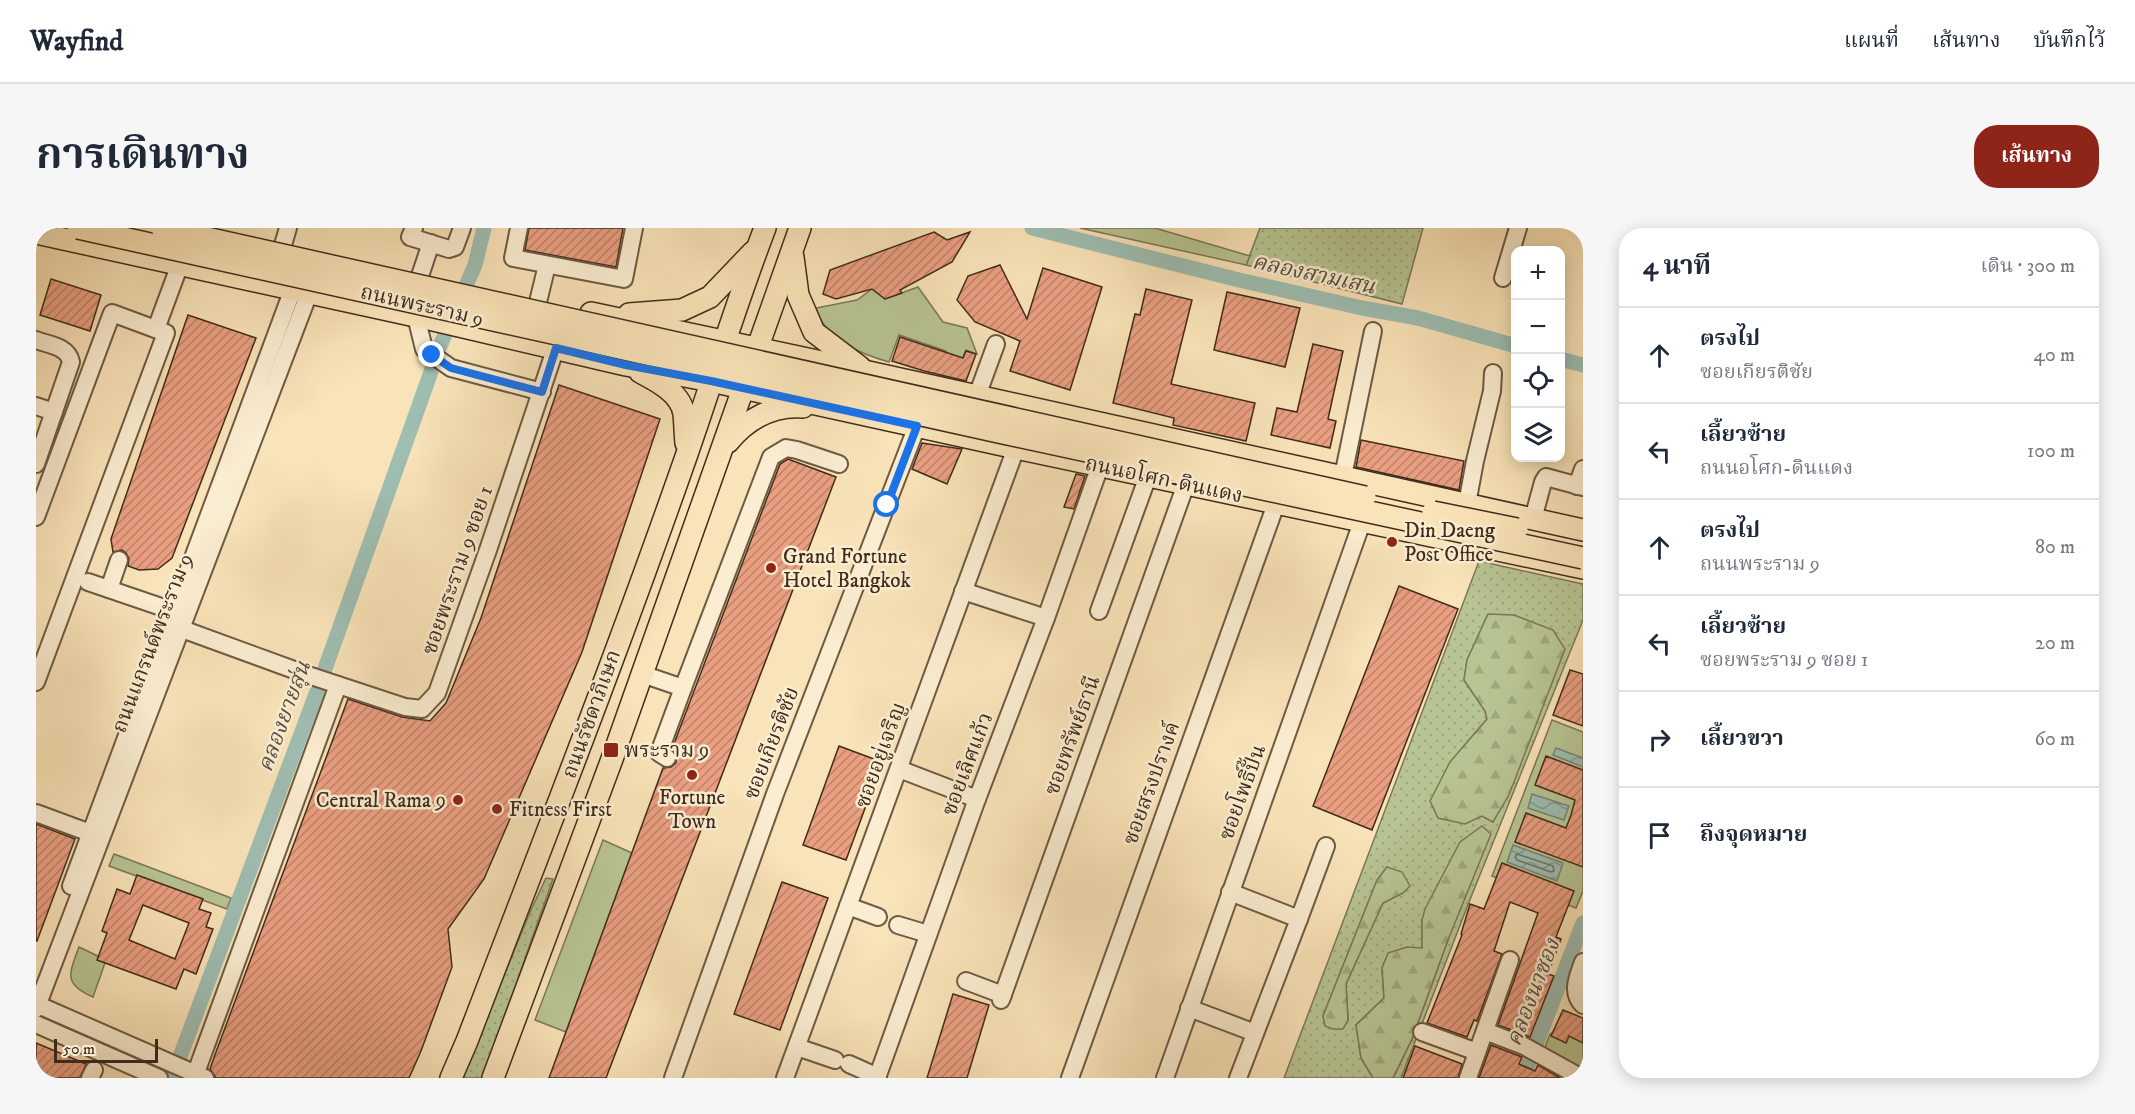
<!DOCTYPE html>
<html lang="th">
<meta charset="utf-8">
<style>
:root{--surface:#fff;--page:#f6f6f7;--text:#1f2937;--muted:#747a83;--line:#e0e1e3;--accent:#8f2418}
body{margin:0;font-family:"IM FELL DW Pica","Noto Serif Thai",serif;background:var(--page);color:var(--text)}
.controls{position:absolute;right:18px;top:18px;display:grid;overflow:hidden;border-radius:12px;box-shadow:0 3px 15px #0003}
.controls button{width:54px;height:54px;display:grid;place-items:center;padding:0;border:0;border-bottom:2px solid var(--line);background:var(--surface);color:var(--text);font:30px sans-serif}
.scale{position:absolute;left:18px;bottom:15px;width:104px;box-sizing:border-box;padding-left:6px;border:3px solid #402c1c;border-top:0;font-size:16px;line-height:21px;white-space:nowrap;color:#402c1c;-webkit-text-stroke:4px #fbedd1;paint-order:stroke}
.stop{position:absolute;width:18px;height:18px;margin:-14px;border:4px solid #1a73e8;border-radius:50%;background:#fff}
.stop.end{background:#1a73e8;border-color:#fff;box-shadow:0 2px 6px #0008}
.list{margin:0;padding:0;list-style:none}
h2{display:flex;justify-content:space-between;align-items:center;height:78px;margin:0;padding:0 24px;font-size:26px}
h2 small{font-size:20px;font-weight:400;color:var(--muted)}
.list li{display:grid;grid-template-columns:39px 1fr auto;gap:18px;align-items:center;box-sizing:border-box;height:96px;padding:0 24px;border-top:2px solid var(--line)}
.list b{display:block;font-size:22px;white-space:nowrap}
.list p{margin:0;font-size:20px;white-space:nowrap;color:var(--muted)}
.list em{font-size:20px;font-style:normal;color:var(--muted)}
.icon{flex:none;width:33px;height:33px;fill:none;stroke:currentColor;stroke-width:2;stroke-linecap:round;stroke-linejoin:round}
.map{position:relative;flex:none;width:1547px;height:850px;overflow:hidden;border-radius:24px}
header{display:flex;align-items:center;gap:36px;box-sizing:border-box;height:84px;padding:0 30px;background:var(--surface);border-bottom:2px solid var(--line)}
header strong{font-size:28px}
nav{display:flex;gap:33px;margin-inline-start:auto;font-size:21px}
.intro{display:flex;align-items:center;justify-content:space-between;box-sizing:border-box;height:144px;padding:0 36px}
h1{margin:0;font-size:42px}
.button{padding:15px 27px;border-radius:24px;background:var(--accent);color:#fff;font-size:21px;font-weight:700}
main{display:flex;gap:36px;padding:0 36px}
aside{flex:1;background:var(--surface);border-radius:24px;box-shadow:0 3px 15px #0003}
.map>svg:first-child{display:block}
</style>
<header>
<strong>Wayfind</strong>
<nav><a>แผนที่</a><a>เส้นทาง</a><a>บันทึกไว้</a></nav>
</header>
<div class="intro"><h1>การเดินทาง</h1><a class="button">เส้นทาง</a></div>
<main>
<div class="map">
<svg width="1547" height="850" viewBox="0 0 1547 850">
<defs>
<pattern id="grass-dots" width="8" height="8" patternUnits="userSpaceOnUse" patternTransform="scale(1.5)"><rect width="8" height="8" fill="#b8c593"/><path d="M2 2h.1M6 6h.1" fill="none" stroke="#9fa97e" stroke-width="1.8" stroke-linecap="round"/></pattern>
<pattern id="forest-firs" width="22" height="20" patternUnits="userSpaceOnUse" patternTransform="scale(1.5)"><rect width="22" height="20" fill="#b8c593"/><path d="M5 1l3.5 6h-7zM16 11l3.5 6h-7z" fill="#9fa97e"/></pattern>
<pattern id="water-waves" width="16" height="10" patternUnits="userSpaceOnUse" patternTransform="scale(1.5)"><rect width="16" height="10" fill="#9ebeb2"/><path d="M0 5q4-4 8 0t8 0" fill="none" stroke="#829b90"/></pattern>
<pattern id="building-hatch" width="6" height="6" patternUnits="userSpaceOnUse" patternTransform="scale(1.5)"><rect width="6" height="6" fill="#ea9f81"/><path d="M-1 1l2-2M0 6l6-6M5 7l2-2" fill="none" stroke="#bf8269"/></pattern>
</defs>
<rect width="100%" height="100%" fill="#f9e3b8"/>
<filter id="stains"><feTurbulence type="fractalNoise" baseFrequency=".00333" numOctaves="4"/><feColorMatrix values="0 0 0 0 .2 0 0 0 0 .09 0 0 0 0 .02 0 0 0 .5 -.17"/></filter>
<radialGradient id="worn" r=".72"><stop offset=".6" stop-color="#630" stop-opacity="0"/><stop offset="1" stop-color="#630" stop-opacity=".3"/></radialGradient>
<g fill="url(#grass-dots)" stroke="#7c7858" stroke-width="1.5" fill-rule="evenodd">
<polygon points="1224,0 1387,0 1366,76 1210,37"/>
<path d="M1443,333L1547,356V392L1433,674L1365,850H1357L1376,811L1412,712L1386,692V720L1346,740L1348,770L1320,797L1325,830L1337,850H1248ZM1452,386L1457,594L1446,588L1422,525L1451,491L1449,483L1428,452L1431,432ZM1351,639L1367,665L1347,675L1310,756L1312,792L1287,788L1341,652Z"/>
<polygon points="510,650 517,651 447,850 426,850 494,684"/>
</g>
<g fill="url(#forest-firs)" stroke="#7c7858" stroke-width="1.5">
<polygon points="1452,386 1478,387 1517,402 1529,421 1473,567 1457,594 1446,588 1429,596 1402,590 1394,573 1414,534 1451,491 1449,483 1428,452 1431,432"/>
<polygon points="1446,598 1455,606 1412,712 1376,811 1357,850 1337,850 1325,830 1320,797 1348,770 1346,740 1352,725 1371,719 1386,720 1386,692 1389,681 1424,614"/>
<polygon points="1351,639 1366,644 1374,658 1367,665 1347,675 1310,756 1312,792 1307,801 1297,801 1289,798 1287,788 1341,652"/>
</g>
<g fill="#b8c593" stroke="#7c7858" stroke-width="1.5">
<polygon points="1044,0 1119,0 1214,28 1210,37"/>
<path d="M882,59L907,94L931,100L941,126L930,122L918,151L902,148L910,123L863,107L853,134C825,126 789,112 780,80L821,72L836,61L849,71Z"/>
<polygon points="1516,492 1547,504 1547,663 1540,680 1456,648"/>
<polygon points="567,612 596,625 530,804 499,792"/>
<polygon points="78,626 195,670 191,681 73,638"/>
<path d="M43,719L70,732L57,769C27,756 33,746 43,719Z"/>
<polygon points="1525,800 1547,815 1547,844 1508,822 1514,806"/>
</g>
<g fill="url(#water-waves)" stroke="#788476" stroke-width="1.5">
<polygon points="1520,520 1547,530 1547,539 1517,527"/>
<polygon points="1496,566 1533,578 1528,592 1492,580"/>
<polygon points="1477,617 1527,635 1521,653 1471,634"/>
</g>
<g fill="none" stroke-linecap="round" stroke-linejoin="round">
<polygon stroke="#6f7567" stroke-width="1.5" points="1481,626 1517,638 1518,643 1515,644 1481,632 1479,629"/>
<g stroke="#9ebeb2" stroke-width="15">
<polyline points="996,0 1203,52 1326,80 1382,90 1480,118"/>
<polyline points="404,118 439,37 448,0"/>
<polyline points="1524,131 1547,137"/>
<polyline points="136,850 280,466 396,141"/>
<polyline points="1487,850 1547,695"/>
</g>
</g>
<g fill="url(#building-hatch)" stroke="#402c1c" stroke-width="1.5" fill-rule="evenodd">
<polygon points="493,0 587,0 580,39 489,22"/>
<polygon points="898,4 911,12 934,4 916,34 864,62 866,65 849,71 836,61 800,71 787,66 794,42"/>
<polygon points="964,37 991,91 1007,40 1066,59 1034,162 974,143 984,113 939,94 921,72 932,48"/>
<polygon points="15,51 65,67 54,103 4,87"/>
<polygon points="1110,61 1156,72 1135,156 1219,175 1210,213 1137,197 1138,190 1077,175 1099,86 1104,87"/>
<polygon points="1191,64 1264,80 1249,139 1178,122"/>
<polygon points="152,87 220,110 136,330 122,341 103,342 92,338 93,331 90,325 86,322 77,324 75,311"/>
<polygon points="864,109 927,130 930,123 940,126 930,153 888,143 856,133"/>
<polygon points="1277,116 1307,123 1292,191 1300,193 1294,220 1235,207 1241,180 1261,184"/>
<polygon points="523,157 624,191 546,424 448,651 412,701 416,739 385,823 373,850 180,850 174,841 180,824 312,471 366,489 394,493 410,475 445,390"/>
<polygon points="1325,212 1428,233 1423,262 1320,239"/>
<polygon points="886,215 926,221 911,256 876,241"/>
<polygon points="752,231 800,249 570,850 513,850 627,540 635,539 640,535 640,526 636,521 744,236"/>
<polygon points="1040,246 1049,248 1038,281 1028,279"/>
<polygon points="1363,358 1422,381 1336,602 1277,578"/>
<polygon points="1534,442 1547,446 1547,498 1517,487"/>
<polygon points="803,518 846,534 810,632 767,617"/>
<polygon points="1510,528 1547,542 1547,639 1479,614 1490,585 1530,600 1535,587 1539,572 1499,557"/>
<polygon points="0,596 39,611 1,713 0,713"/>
<polygon points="1466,635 1538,663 1520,709 1525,711 1512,746 1518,748 1494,809 1462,797 1502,685 1474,674 1458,723 1466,726 1441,793 1438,792 1431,809 1391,795 1426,707 1425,706 1434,676 1448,681"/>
<path d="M101,647L167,671L163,681L175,685L170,699L177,701L160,746L148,741L140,761L61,732L71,705L66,703L81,661L94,666ZM107,677L153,695L139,731L93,712Z"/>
<polygon points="746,654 792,670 744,802 698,786"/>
<polygon points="917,766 953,777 931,850 891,850"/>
<polygon points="1527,782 1547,790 1547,815 1533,808 1530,815 1515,808"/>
<polygon points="0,815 50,836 44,850 0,850"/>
<polygon points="1455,817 1486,829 1483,836 1499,843 1502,837 1524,850 1443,850"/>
<polygon points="1379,818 1426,836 1422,850 1367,850"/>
</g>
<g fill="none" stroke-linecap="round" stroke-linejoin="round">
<defs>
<g id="minor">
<polyline points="378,0 374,9 413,21 419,19 426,0"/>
<polyline points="483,0 477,30 588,51 598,0"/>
<polyline points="247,17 252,0"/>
<polyline points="384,48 395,15"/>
<polyline points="1467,50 1482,0"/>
<polyline points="502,74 511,37"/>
<polyline points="380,88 388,121 415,140 506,164"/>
<polyline points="120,101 144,36"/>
<path d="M0,112C13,117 32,118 35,134L0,236"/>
<polyline points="941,168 960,116"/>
<polyline points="0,178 18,184"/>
<polyline points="1307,248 1337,103"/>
<polyline points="1541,258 1547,241"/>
<polyline points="1431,276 1439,233 1456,163 1457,145"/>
<polyline points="0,289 76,85 130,105 0,454"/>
<polyline points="1497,291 1507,254 1510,249 1547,259"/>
<polyline points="52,354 137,383"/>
<polyline points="73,361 83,332"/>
<polyline points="927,363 1010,390"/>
<polyline points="1063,383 1112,248"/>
<polyline points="135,397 272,447 369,479 386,481 401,465 452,322 520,119"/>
<polyline points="606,446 647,460 623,525 631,530"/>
<polyline points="647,460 735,229 750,220 761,222 803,236"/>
<polyline points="863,541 941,571"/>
<polyline points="0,585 65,609"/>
<polyline points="35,658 257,61"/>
<polyline points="1194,664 1263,691 1290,618"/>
<polyline points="812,678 842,689"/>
<polyline points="862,697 892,706"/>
<path d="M1547,734C1542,749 1534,764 1547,777"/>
<polyline points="930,753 967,767"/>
<polyline points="965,772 1150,256"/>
<polyline points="0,776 169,850"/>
<polyline points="1153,780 1219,805"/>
<polyline points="0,781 273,65"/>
<polyline points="0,796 123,850"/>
<polyline points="1449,803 1488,818 1546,850"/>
<polyline points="1386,804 1441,824"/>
<polyline points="761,819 799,832"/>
<polyline points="813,836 842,849"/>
<polyline points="54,850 58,842"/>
<polyline points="158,850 302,457"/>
<polyline points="637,850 739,566 881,198"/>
<polyline points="749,850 980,220"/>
<polyline points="841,850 941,571 1010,390 1064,238"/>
<polyline points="1034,850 1240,276"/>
<polyline points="1129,850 1326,294"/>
<polyline points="1202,850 1263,691"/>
<polyline points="1432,850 1474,732"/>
</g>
<g id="major">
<polyline points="0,5 393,91 590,137 675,153 980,220 1547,340"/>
<polyline points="757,29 762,67 778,104 824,139"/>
<polyline points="555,85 828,143 1547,302"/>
<polyline points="593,86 646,82 674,69 717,24"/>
<path d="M604,144C621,153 645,165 648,186C649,196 649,205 650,215"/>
<path d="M692,214C711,191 737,177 767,179"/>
<path d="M415,850L431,813C506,617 583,421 652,223C678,148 701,73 729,0"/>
<polyline points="457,850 576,531 764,0"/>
</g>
</defs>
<use href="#minor" stroke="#6e5a43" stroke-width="20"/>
<use href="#major" stroke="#402c1c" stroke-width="24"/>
<use href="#minor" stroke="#fbedd1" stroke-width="16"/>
<use href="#major" stroke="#f9e3b8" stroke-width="21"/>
<defs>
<g id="major-bridge">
<polyline points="42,0 967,205 1547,330"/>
<polyline points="126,0 1329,269"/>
<polyline points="1397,284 1481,301"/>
</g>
</defs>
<use href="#major-bridge" stroke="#402c1c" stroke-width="24" stroke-linecap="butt"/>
<use href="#major-bridge" stroke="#f9e3b8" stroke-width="21"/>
</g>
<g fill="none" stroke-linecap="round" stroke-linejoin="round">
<polyline stroke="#1a73e8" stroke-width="8" points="396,127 415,140 506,164 520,120 590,137 675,153 881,198 851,277"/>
</g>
<g fill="#8f2418" stroke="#fbedd1" stroke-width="2">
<circle cx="1356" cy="314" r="6"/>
<circle cx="735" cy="340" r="6"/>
<rect x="567" y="514" width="16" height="16" rx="3"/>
<circle cx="656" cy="547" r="6"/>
<circle cx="422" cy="572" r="6"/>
<circle cx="461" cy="581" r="6"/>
</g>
<g text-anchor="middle" stroke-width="5" stroke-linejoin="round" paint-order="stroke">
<g font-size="21" fill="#402c1c" stroke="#fbedd1">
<text transform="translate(386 77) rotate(13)" y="7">ถนนพระราม 9</text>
<text transform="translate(1128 251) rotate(12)" y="7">ถนนอโศก-ดินแดง</text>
<text transform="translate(421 342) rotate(-71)" y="7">ซอยพระราม 9 ซอย 1</text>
<text transform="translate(116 415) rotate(-69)" y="7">ถนนแกรนด์พระราม 9</text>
<text transform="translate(555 486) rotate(-70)" y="7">ถนนรัชดาภิเษก</text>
<text transform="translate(1036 507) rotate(-70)" y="7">ซอยทรัพย์ธานี</text>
<text transform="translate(735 515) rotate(-69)" y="7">ซอยเกียรติชัย</text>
<text transform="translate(844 527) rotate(-70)" y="7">ซอยอยู่เจริญ</text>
<text transform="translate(931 536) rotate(-69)" y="7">ซอยเลิศแก้ว</text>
<text transform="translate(1115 555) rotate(-70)" y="7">ซอยสรงปรางค์</text>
<text transform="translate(1206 564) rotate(-70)" y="7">ซอยโพธิ์ปั้น</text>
</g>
<g font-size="21" fill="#402c1c" stroke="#fbedd1" text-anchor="start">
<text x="1368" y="309">Din Daeng<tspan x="1368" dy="24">Post Office</tspan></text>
<text x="747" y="335">Grand Fortune<tspan x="747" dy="24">Hotel Bangkok</tspan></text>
<text x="588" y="529">พระราม 9</text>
<text x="656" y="576" text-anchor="middle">Fortune<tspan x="656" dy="24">Town</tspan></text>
<text x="410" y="579" text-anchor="end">Central Rama 9</text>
<text x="473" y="588">Fitness First</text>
</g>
<g font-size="22" font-style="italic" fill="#585042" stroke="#fbedd1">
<text transform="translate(1278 45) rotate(12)" y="8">คลองสามเสน</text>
<text transform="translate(247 488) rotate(-70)" y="8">คลองยายสุ่น</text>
<text transform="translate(1496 764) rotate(-69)" y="8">คลองนาซอง</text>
</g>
</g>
<rect width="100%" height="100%" filter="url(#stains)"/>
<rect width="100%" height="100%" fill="url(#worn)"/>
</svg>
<div class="controls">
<button>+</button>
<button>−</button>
<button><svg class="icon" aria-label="locate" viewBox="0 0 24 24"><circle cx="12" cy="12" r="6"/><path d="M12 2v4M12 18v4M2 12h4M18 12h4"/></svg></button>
<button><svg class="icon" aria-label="layers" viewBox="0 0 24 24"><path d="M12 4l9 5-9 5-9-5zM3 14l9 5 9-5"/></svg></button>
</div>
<div class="scale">50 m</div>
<div class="stop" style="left:851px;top:277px"></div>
<div class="stop end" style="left:396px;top:127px"></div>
</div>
<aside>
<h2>4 นาที<small>เดิน · 300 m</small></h2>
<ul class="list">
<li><svg class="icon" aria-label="ahead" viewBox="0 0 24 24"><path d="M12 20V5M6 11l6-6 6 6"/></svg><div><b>ตรงไป</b><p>ซอยเกียรติชัย</p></div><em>40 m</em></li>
<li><svg class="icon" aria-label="left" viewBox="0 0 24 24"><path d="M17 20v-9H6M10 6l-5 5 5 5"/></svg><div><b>เลี้ยวซ้าย</b><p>ถนนอโศก-ดินแดง</p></div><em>100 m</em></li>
<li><svg class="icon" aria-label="ahead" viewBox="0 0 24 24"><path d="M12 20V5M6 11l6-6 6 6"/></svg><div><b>ตรงไป</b><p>ถนนพระราม 9</p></div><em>80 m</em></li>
<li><svg class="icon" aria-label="left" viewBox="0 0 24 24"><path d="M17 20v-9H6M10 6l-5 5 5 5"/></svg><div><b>เลี้ยวซ้าย</b><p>ซอยพระราม 9 ซอย 1</p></div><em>20 m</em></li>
<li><svg class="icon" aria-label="right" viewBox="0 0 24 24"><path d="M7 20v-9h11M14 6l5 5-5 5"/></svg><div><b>เลี้ยวขวา</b></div><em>60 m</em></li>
<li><svg class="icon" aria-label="arrive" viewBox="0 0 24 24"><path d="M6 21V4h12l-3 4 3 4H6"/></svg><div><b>ถึงจุดหมาย</b></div></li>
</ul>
</aside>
</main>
